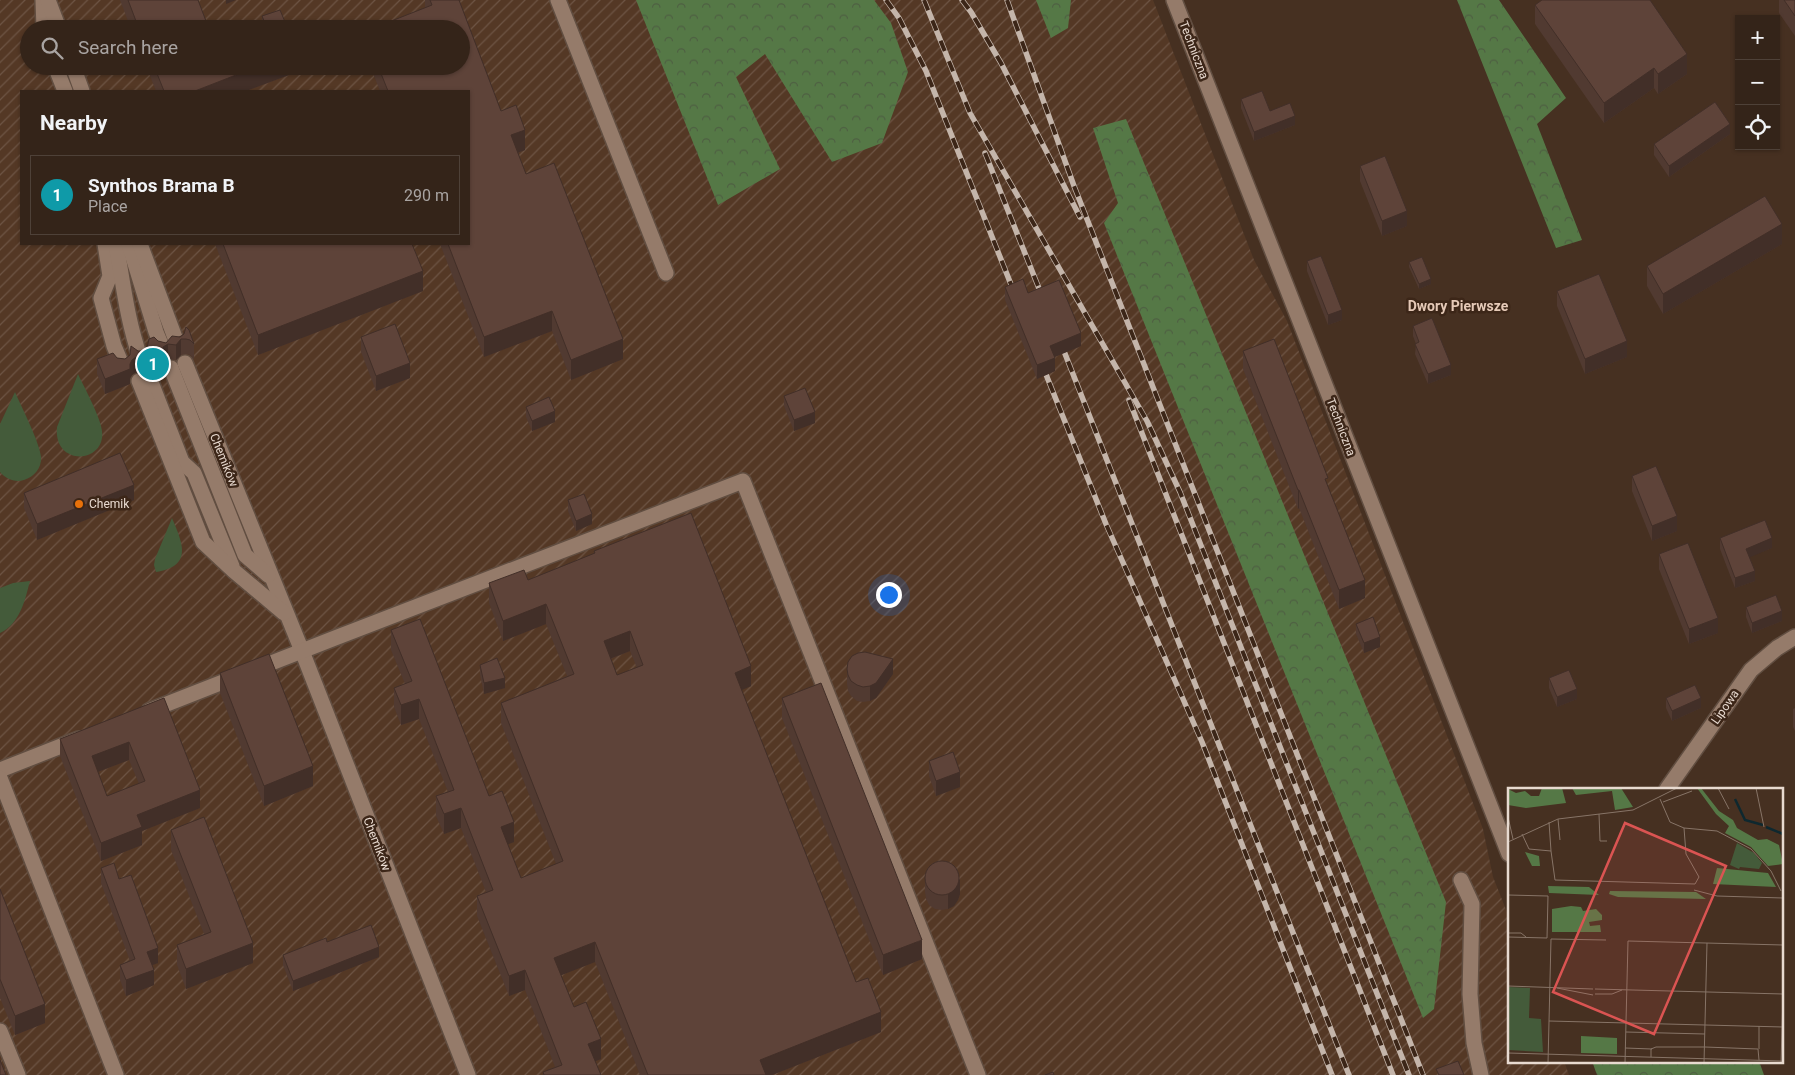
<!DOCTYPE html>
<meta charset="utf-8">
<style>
:root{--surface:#342419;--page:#3c2c22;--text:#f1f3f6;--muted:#a9a4a2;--line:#4e4138;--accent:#8bbbb9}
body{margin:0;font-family:Roboto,sans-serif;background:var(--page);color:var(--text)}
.controls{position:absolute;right:15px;top:15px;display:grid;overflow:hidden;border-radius:0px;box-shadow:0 1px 4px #0004}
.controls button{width:45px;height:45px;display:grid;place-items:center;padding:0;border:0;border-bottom:1px solid var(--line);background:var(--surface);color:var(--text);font:25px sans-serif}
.you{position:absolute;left:888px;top:594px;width:18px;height:18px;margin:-12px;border:4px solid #fff;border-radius:50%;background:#1a73e8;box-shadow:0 0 0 8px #1a73e833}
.badge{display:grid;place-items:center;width:32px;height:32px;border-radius:50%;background:var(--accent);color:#fff;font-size:16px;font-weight:700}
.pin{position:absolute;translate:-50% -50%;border:2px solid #fff;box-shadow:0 1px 5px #0006}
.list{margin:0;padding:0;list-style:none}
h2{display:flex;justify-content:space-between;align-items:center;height:65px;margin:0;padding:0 20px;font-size:21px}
h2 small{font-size:16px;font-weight:400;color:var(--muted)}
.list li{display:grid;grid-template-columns:32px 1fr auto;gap:15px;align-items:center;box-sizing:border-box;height:80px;margin:0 10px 10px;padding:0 10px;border:1px solid var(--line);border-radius:0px}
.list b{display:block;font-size:19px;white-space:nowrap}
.list p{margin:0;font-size:16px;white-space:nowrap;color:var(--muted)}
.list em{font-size:16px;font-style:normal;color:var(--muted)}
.icon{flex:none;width:28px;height:28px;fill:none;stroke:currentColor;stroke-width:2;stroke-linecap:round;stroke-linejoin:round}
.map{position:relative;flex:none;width:1795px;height:1075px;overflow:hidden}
.search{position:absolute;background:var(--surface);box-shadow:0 1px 4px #0004;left:20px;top:20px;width:450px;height:55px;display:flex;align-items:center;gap:12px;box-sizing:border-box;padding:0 18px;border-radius:28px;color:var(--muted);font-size:19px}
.panel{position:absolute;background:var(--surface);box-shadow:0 1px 4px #0004;left:20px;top:90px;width:450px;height:155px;border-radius:0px}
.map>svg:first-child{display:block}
</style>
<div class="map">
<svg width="1795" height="1075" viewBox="0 0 1795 1075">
<defs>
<pattern id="industrial-furrows" width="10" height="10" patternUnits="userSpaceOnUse" patternTransform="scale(1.25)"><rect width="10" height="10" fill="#543825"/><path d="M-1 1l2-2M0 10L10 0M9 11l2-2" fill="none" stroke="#6d5444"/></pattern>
<pattern id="forest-crowns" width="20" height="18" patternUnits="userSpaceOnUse" patternTransform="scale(1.25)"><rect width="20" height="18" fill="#557846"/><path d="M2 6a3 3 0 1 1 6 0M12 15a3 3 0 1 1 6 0" fill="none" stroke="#4e5f42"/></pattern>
</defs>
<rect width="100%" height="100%" fill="#463021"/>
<path fill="url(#industrial-furrows)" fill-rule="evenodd" d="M0,0H1153L1254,260L1287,321L1483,829L1493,877L1509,917V1061H1564L1569,1075H0ZM29,29H461V66H29ZM21,91H469V244H21Z"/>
<g fill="#445b3a">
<path d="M78,374C84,387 101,418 102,431C106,464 53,467 57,427Z"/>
<path d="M15,392C21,406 40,443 41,457C42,468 34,477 24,480C15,483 6,479 0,472V424Z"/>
<path d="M172,518C183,544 193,566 156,572L154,565L155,559Z"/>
<path d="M30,581C25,600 20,624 0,633V588L13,583Z"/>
</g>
<g fill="url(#forest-crowns)">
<polygon points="636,0 874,0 891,23 908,72 882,143 832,162 765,54 736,77 780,169 718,205"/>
<polygon points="1036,0 1071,0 1068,28 1051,38"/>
<polygon points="1457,0 1499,0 1566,98 1537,124 1582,240 1556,248"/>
<polygon points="1126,119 1446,902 1434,1009 1423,1018 1104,223 1118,203 1093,128"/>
<polygon points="1592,1061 1759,1061 1764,1075 1597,1075"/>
</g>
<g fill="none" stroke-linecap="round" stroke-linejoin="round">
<defs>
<g id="minor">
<polyline points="43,0 44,29"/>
<polyline points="48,0 59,29"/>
<polyline points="558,0 666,273"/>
<polyline points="1174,0 1509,854"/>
<polyline points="55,66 65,91"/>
<polyline points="73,66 82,91"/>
<polyline points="105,244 110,276 101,298 114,346 122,365"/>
<path d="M116,244C123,282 127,320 140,357"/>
<polyline points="129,244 156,332 163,349"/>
<polyline points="140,244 177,343"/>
<polyline points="185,363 302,651 468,1075"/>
<polyline points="171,368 245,555 268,575"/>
<polyline points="149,377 182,462 194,473 232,566"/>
<polyline points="139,381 203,542 234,571 284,613"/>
<polyline points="149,711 335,638 743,481 978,1075"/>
<polyline points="0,770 79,739"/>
<polyline points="0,778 116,1075"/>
<polyline points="1667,789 1751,670 1777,648 1795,637"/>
<polyline points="1461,880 1472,904 1470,994 1474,1043 1481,1075"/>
<polyline points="0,1031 18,1075"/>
</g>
</defs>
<use href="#minor" stroke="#614e41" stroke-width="18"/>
<use href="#minor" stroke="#957b6a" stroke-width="15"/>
<defs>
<g id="rail">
<polyline points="886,0 899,18 926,71 1016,297"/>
<polyline points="924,0 970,113 1147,421 1180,492 1409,1075"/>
<polyline points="962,0 971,12 1001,63 1080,217"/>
<polyline points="1007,0 1074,186 1423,1075"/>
<polyline points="985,153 1044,301"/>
<polyline points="1060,341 1349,1075"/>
<polyline points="1041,362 1106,524 1202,742 1332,1075"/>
<polyline points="1129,400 1393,1075"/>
</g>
</defs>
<use href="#rail" stroke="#c4b5aa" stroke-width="5.5"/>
<use href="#rail" stroke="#3c2618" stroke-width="4" stroke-dasharray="11" stroke-linecap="butt"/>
</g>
<g fill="#513a31" fill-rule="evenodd">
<polygon points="120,0 198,0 209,29 131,29"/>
<polygon points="425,0 459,0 501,111 525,150 518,153 526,174 623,359 571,380 552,331 484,357 440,244 469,244 469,91 380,91 370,66 461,66 425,8"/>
<polygon points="1779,0 1795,0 1795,36 1779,13"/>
<polygon points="1535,5 1687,74 1658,94 1654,88 1604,123 1535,24"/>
<polygon points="262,16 288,29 262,29"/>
<polygon points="146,66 297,66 297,72 246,91 156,91"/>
<polygon points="1241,99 1270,111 1295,125 1254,141 1241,108"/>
<polygon points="1730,134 1669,177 1654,155 1654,144"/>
<polygon points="1360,166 1407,226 1382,236 1360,181"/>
<polygon points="215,244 412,244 423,291 258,355"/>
<polygon points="1782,244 1663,314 1647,286 1647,266"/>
<polygon points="1307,261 1342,320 1328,325 1307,271"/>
<polygon points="1409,262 1431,284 1419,289 1409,267"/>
<polygon points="1005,287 1028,293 1081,346 1054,357 1055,371 1037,379 1005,300"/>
<polygon points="1557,291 1627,357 1585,374 1557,306"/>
<polygon points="1413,326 1451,375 1428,384 1415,354 1416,344 1413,336"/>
<polygon points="184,334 194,344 194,360 190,355 186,354 181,355 176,360 168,359 163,363 162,372 158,374 151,368 145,368 141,372 136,372 132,375 130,378 130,384 105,394 97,374 97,359 117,358 125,359 138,351 142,351 158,341 166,343"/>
<polygon points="361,337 410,378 376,391 361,352"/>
<polygon points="1243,351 1328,486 1365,598 1339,609 1299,508 1298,509 1243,369"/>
<polygon points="784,396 815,423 794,431 784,406"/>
<polygon points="526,407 555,422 532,431 526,417"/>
<polygon points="1632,476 1677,531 1652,541 1632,491"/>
<polygon points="24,493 134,500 37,540 24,508"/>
<polygon points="568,500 592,524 576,531 568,511"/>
<polygon points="1720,538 1772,548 1749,557 1755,581 1735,588 1720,549"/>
<path d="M594,551L751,686L741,690L856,982L881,1032L772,1075H640L595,962L561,975L574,1007L601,1059L595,1061L601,1075H543V1072L555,1067L525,990L509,996L477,916V896L486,892L461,828L444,834L436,816V796L448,792L419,719L401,725L394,707V688L405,684L391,650V630L489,796L514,842L508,844L521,878L556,864L501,723V703L567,676L546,624L503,641L489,603V583L528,580L594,554ZM630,651L637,668L617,675L611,659Z"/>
<polygon points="1659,554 1718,633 1689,644 1659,569"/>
<polygon points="1746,607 1782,621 1752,633 1746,617"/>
<polygon points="1356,624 1380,647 1364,653 1356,634"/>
<polygon points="480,665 505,688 484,694 480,675"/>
<polygon points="847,669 893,674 876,698 870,701 863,702 857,701 851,696 848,691 847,684"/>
<polygon points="220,673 313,786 264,806 220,693"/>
<polygon points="1549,678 1577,699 1557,707 1549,688"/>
<path d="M164,698L200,808L142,831V845L101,861L60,756V739ZM129,760L139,784L107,796L98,772Z"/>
<polygon points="782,698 922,959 883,975 782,718"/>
<polygon points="1666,698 1701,708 1672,721 1666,708"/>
<polygon points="1795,708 1795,731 1793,727 1793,709"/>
<polygon points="929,761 960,787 936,796 929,776"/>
<polygon points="171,830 253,963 186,989 177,965 177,945 204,934 171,850"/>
<polygon points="101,868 119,879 158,963 152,965 154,985 126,996 120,980 120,965 130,961 101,883"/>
<polygon points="925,877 960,894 958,900 954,906 948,909 942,910 935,909 929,905 926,899 925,892"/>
<polygon points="0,889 45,1023 15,1035 0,998"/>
<polygon points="327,942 379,957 293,991 283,965 283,955"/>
</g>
<g fill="#422f28">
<polygon points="226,0 236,0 226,4"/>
<polygon points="1687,54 1687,74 1658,94 1658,74"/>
<polygon points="259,66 297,66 297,72 246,91 195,91"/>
<polygon points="1654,68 1654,88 1604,123 1604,103"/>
<polygon points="1295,116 1295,125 1254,141 1254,132"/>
<polygon points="1730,124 1730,134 1669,177 1669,166"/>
<polygon points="525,130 525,150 511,155 511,135"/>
<polygon points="1407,211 1407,226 1382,236 1382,221"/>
<polygon points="1782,224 1782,244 1663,314 1663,294"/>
<polygon points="423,271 423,291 258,355 258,335"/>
<polygon points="1431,279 1431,284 1419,289 1419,284"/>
<polygon points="1342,310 1342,320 1328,325 1328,315"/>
<polygon points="552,311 552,331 484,357 484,337"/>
<polygon points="1081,333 1081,346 1050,359 1050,346"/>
<polygon points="181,339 181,355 176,360 176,345"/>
<polygon points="623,339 623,359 571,380 571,360"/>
<polygon points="1627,341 1627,357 1585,374 1585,359"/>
<polygon points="168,344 168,359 163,363 162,372 158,374 158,358 163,347"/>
<polygon points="145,353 145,368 141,372 141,357"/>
<polygon points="136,357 136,372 132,375 130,378 130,384 105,394 105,379 130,364 132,360"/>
<polygon points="1055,358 1055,371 1037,379 1037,365"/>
<polygon points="410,363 410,378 376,391 376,376"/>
<polygon points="1451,365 1451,375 1428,384 1428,374"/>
<polygon points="555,411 555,422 532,431 532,421"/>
<polygon points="815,412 815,423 794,431 794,420"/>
<polygon points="134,485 134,500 37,540 37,524"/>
<polygon points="1298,490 1299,490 1299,508 1298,509"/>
<polygon points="592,514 592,524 576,531 576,521"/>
<polygon points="1677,516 1677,531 1652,541 1652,526"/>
<polygon points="1772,538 1772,548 1746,559 1746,549"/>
<polygon points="1755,571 1755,581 1735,588 1735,578"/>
<polygon points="1365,580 1365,598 1339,609 1339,590"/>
<polygon points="546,604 546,624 503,641 503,621"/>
<polygon points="1782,611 1782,621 1752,633 1752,623"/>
<polygon points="1718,618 1718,633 1689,644 1689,629"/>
<polygon points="630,631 630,651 604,661 604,641"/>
<polygon points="1380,637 1380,647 1364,653 1364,643"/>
<polygon points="893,659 893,674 876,698 870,701 870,686"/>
<polygon points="751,666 751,686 735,693 735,673"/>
<polygon points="505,678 505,688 484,694 484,683"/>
<polygon points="1577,689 1577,699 1557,707 1557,697"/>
<polygon points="1701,698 1701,708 1672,721 1672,711"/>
<polygon points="419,699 419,719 401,725 401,705"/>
<polygon points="129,742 129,760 92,774 92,756"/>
<polygon points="313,766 313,786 264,806 264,786"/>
<polygon points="960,772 960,787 936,796 936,781"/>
<polygon points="200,790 200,808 142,831 142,845 101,861 101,843 137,815"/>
<polygon points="461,808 461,828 444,834 444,814"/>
<polygon points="514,822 514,842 501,847 501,827"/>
<polygon points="960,879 960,894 958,900 954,906 948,909 948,894"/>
<polygon points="922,940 922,959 883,975 883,955"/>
<polygon points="595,942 595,962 554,978 554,958"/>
<polygon points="253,943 253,963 186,989 186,969"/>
<polygon points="379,947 379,957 293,991 293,981"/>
<polygon points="158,948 158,963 147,967 147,952"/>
<polygon points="154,970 154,985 126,996 126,980"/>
<polygon points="525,970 525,990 509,996 509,976"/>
<polygon points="45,1004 45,1023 15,1035 15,1016"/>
<polygon points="881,1012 881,1032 772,1075 760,1075 760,1060"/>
<polygon points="601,1039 601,1059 588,1064 588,1044"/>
</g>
<g fill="#5e4339" stroke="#422f28" fill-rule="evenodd">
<polygon points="128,0 198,0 209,29 139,29"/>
<polygon points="430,0 459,0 501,111 516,105 525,130 511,135 526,174 554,163 623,339 571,360 552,311 484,337 448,244 469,244 469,91 388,91 378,66 461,66 461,29 371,29 432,5"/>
<polygon points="1542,0 1650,0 1687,54 1658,74 1654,68 1604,103 1535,5"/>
<polygon points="1784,0 1795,0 1795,16"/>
<polygon points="280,10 288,29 265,29 267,28 262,16"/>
<polygon points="154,66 259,66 195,91 164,91"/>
<polygon points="1262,91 1270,111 1290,103 1295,116 1254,132 1241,99"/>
<polygon points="1715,102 1730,124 1669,166 1654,144"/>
<polygon points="1385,156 1407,211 1382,221 1360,166"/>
<polygon points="1765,196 1782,224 1663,294 1647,266"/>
<polygon points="223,244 412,244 423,271 258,335"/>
<polygon points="1321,256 1342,310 1328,315 1307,261"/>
<polygon points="1422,257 1431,279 1419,284 1409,262"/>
<polygon points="1599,274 1627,341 1585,359 1557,291"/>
<polygon points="1023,279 1028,293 1059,280 1081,333 1050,346 1055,358 1037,365 1005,287"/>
<polygon points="1432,318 1451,365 1428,374 1415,344 1419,342 1413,326"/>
<polygon points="395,324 410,363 376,376 361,337"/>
<polygon points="186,327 189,330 194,344 190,340 186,339 181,339 176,345 168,344 163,347 162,357 158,358 151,353 145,353 141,357 136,357 132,360 130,364 130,369 105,379 97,359 113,353 117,358 125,359 130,355 131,346 138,351 142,351 147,348 149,339 154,337 158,341 166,343 172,336 180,337 184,334"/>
<polygon points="1274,339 1328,478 1325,479 1365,580 1339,590 1299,490 1298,490 1243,351"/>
<polygon points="805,388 815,412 794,420 784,396"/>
<polygon points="549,397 555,411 532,421 526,407"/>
<polygon points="120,453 134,485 37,524 24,493"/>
<polygon points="1656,466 1677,516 1652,526 1632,476"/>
<polygon points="584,494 592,514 576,521 568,500"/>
<path d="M691,513L751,666L735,673L856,982L868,978L881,1012L760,1060L766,1075H648L595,942L554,958L574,1007L586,1002L601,1039L588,1044L601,1075H544L543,1072L562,1065L525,970L509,976L477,896L493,890L461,808L444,814L436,796L454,790L419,699L401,705L394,688L412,681L391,630L420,619L489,796L502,791L514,822L501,827L521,878L563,861L501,703L574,674L546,604L503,621L489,583L524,570L528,580L595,553L594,551ZM630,631L643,665L617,675L604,641Z"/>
<polygon points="1765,520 1772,538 1746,549 1755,571 1735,578 1720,538"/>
<polygon points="1688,543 1718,618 1689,629 1659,554"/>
<polygon points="1776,595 1782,611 1752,623 1746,607"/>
<polygon points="1373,617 1380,637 1364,643 1356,624"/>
<polygon points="865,652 893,659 876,683 870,686 863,687 857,685 851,681 848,675 847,669 848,662 852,656 858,653"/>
<polygon points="269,654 313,766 264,786 220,673"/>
<polygon points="497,658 505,678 484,683 480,665"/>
<polygon points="1569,670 1577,689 1557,697 1549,678"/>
<polygon points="821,683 922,940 883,955 782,698"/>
<polygon points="1695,685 1701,698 1672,711 1666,698"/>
<path d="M164,698L200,790L137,815L142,827L101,843L60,739ZM129,742L145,781L107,796L92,756Z"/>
<polygon points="953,752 960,772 936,781 929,761"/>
<polygon points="204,817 253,943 186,969 177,945 211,932 171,830"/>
<circle cx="942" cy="878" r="17"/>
<polygon points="114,863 119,879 131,875 158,948 147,952 154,970 126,980 120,965 135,959 101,868"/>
<polygon points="0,889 45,1004 15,1016 0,979"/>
<polygon points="371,925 379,947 293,981 283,955 326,938 327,942"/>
<polygon points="0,1060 6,1075 0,1075"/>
<polygon points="1458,1061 1464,1075 1439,1075 1436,1069"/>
<polygon points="1053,1072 1054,1075 1045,1075"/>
</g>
<circle fill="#e8710a" stroke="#3c2618" stroke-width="2" cx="79" cy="504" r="5"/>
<g text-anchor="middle" stroke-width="5" stroke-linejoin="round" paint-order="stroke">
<g font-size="12" fill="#e8dad0" stroke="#3c2618">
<text transform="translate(1194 50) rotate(69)" y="4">Techniczna</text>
<text transform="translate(1341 427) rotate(69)" y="4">Techniczna</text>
<text transform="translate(224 460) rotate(68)" y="4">Chemików</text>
<text transform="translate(1725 707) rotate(-55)" y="4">Lipowa</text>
<text transform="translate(377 844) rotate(69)" y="4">Chemików</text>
</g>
<g font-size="12" fill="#e8dad0" stroke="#3c2618" text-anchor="start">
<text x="89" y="508">Chemik</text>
</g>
<g font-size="14" font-weight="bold" fill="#e5c9b7" stroke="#3c2618">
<text x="1458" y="311">Dwory Pierwsze</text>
</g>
</g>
<g transform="translate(1508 788)">
<rect width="275" height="275" fill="#463021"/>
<path d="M229,55L246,65L254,75L251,81L232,79L231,81L222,77Z" fill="#445b3a"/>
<path d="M34,0H54L58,15L18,20L0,17V1L8,5L17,3L23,8H31ZM64,0H113L125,19L107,22L104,3L68,7ZM189,0H193L211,23L225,32L229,40L250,52L259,51L271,57L275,76L260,78L243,59L217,45L221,38L208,26ZM17,64L31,68L32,78H24ZM209,80L260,85L268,99L205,96ZM40,98L81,99L91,107L41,105ZM102,103L188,104L198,111L110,109L101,106ZM63,118L73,119L75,123L88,121L94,127V132L81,134L82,138L92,137L93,144H44V121ZM73,248L109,250V266L73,265Z" fill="#557846"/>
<path d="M0,199L22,200L21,230L33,231L35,264L0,262Z" fill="#445b3a"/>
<path fill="none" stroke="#0e282f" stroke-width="2.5" d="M227,11L237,32L255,37M258,39L275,46"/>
<path fill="none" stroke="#877467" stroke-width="1" d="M210,0L221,21M248,0L256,39M155,14L184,3M91,26L92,53H99M0,29L5,51M50,31L52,52M41,34L43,63M176,40L209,43L243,61L263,83L273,103M14,46L21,61L43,63L47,92L187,96L191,89L178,66L176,40L162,34L152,11M0,54L50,31L125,22L169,0M186,102L209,108L275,110M0,107L40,108L39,150L0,149M0,145H13L18,149M0,198L85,201M49,200L85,207M87,201L275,206M87,206H104L114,202M41,233L275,239M118,244L197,246M197,259L250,261L251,272M117,260L144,261M251,261V238M0,265L275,273M143,269V261L148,259H197M40,275L43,151L98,152M117,275L120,153L275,157M196,275L199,155M273,275L275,207"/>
<path fill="#da5452" fill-opacity="0.15" stroke="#da5452" stroke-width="2.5" d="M117,35L218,78L146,246L45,204Z"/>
<rect width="275" height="275" fill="none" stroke="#e8dad0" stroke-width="2.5"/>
</g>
</svg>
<div class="controls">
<button>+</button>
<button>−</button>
<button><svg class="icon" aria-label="locate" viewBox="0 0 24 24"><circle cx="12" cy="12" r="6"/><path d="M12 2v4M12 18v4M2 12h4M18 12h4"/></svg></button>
</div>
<div class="you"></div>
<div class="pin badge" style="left:153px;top:364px;background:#0f9aa8">1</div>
<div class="search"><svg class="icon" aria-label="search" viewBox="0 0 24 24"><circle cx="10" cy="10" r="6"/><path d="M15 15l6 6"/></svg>Search here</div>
<section class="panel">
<h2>Nearby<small></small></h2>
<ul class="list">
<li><span class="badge" style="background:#0f9aa8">1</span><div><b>Synthos Brama B</b><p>Place</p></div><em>290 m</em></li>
</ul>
</section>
</div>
